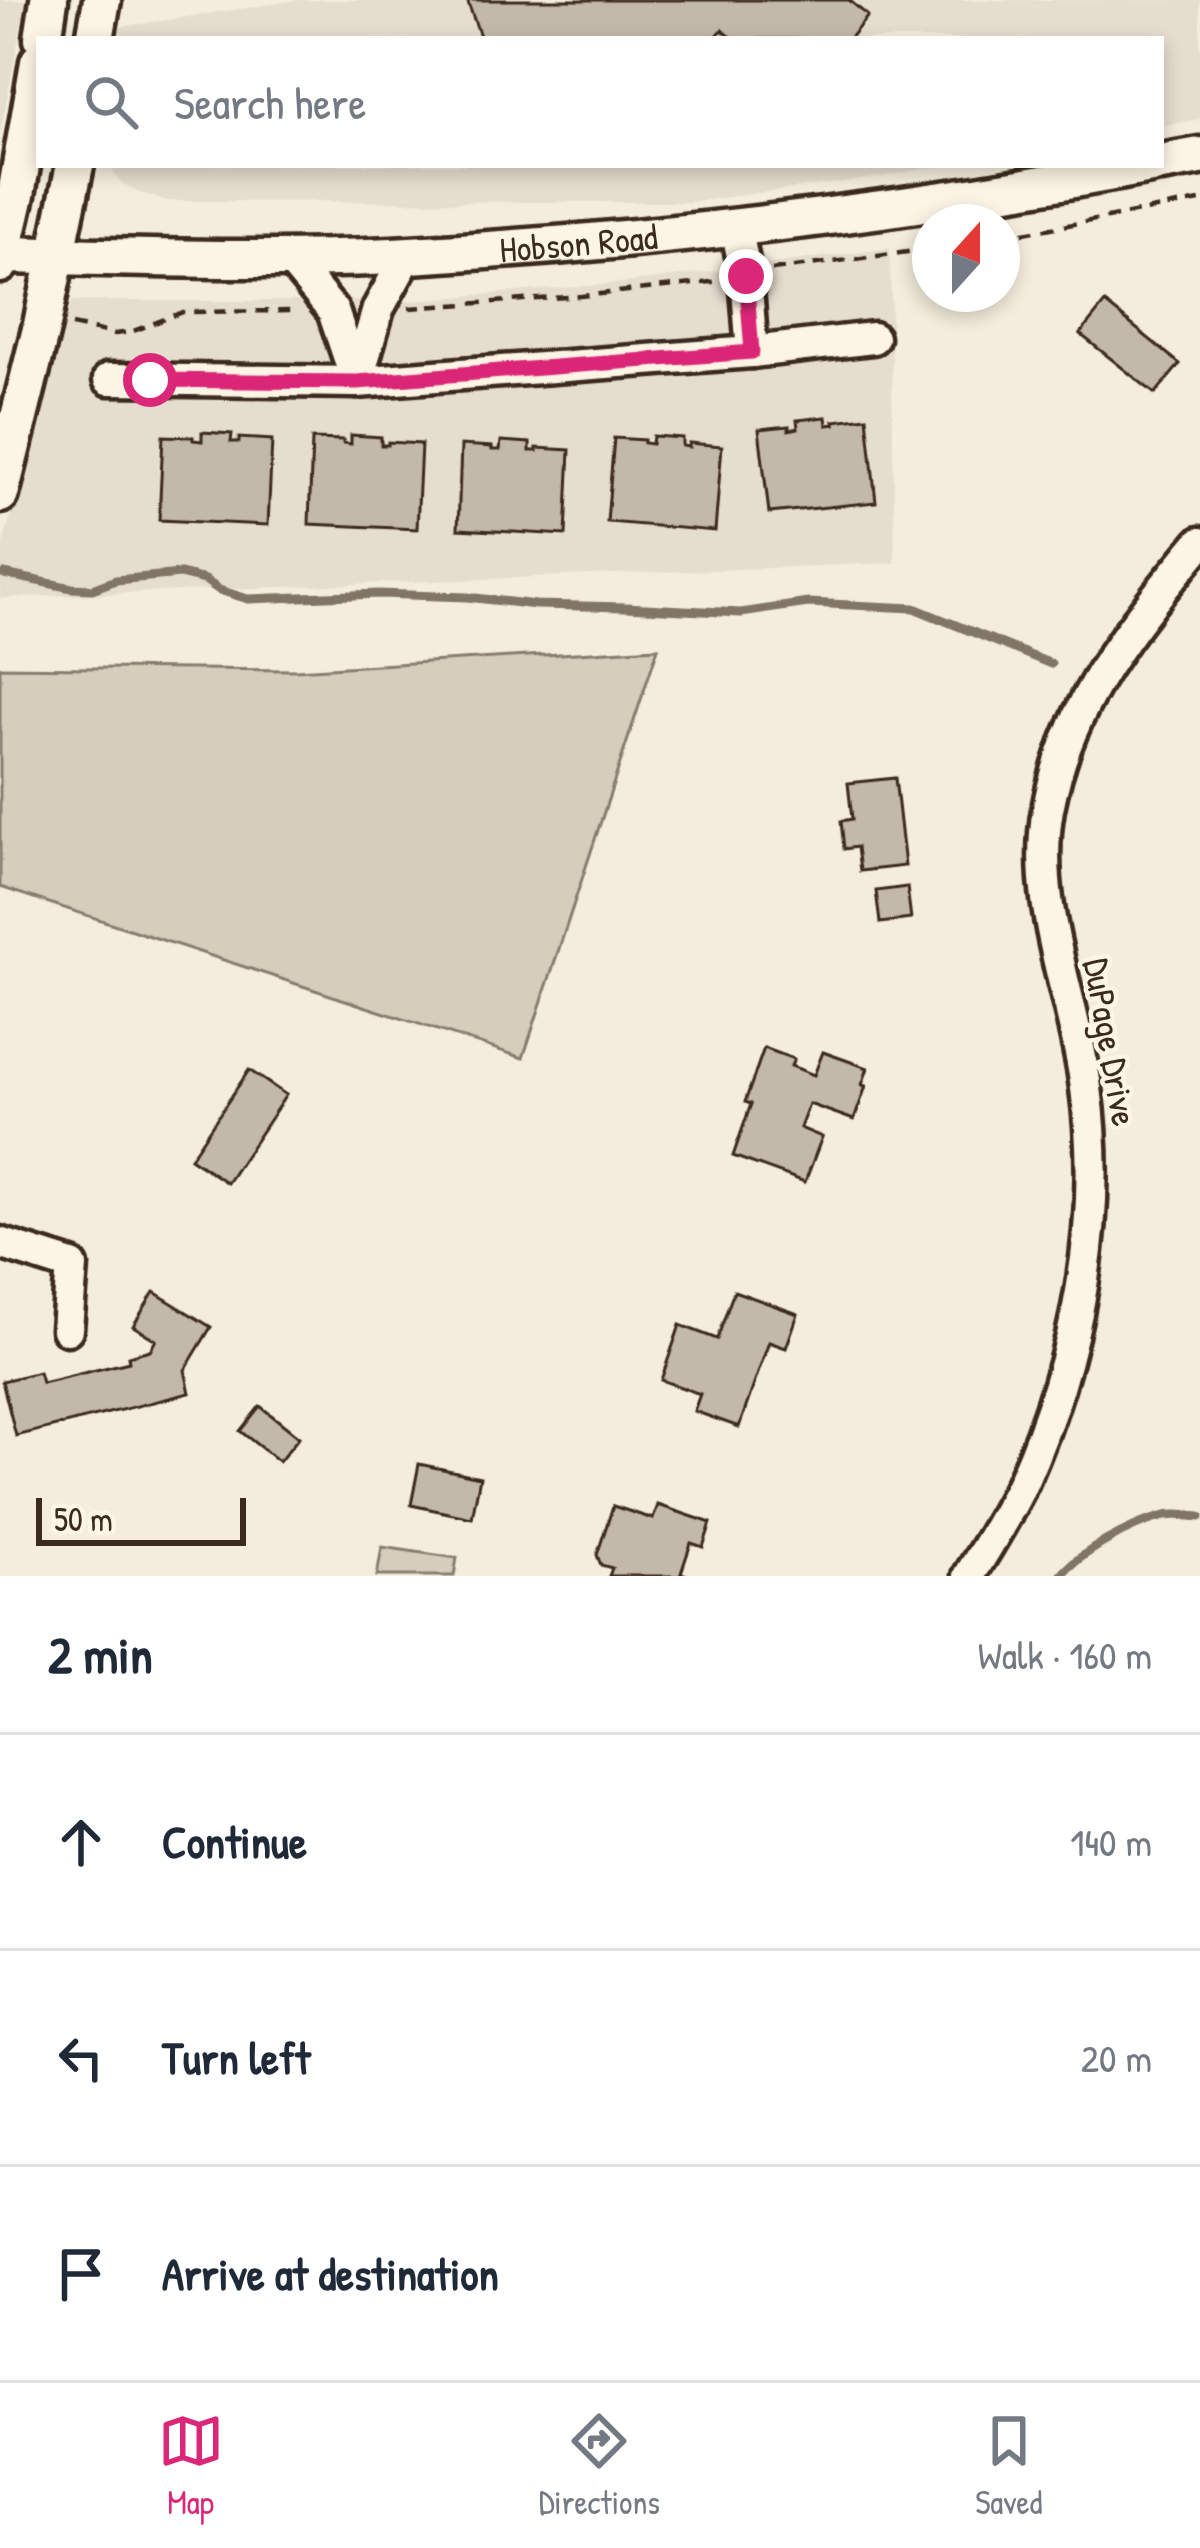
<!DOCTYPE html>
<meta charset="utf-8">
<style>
:root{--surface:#fff;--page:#f6f6f7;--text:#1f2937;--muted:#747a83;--line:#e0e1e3;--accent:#db2777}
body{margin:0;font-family:"Patrick Hand",sans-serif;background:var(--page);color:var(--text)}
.compass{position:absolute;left:912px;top:204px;width:108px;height:108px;border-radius:50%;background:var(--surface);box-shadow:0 6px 18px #0003;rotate:21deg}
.scale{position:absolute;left:36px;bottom:30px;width:210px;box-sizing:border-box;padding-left:12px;border:6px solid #3b2a1e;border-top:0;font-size:33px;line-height:42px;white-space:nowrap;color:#3b2a1e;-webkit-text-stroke:9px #fcf5e5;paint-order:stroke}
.stop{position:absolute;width:36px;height:36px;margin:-27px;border:9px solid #db2777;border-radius:50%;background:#fff}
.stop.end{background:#db2777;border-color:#fff;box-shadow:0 3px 12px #0008}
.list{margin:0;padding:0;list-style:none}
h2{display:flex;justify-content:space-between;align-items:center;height:156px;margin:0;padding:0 48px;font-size:51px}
h2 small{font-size:39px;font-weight:400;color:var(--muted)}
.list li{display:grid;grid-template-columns:78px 1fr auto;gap:36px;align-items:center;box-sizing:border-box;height:216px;padding:0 48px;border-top:3px solid var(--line)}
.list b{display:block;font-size:45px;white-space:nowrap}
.list em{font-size:39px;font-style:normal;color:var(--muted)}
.icon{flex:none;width:66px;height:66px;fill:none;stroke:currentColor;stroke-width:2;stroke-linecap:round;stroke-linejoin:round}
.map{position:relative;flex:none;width:1200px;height:1576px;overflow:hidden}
.search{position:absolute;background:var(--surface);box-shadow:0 6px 18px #0003;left:36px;right:36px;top:36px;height:132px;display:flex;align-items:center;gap:30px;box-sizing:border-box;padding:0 42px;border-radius:0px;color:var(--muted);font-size:45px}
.sheet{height:804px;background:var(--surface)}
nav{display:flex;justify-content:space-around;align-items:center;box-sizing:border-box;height:168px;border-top:3px solid var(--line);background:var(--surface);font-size:33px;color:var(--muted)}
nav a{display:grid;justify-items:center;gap:6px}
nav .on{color:var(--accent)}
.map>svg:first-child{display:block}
</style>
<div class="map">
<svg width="1200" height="1576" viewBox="0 0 1200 1576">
<rect width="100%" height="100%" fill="#f4eddd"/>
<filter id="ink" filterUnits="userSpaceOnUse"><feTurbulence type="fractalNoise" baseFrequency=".00833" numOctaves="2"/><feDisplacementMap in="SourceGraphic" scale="24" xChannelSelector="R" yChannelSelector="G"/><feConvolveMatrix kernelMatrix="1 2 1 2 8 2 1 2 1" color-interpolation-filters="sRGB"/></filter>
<g filter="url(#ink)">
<g fill="#e5ddce">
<polygon points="0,0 26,0 0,134"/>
<polygon points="299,0 1200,0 1200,119 1161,126 1161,39 118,39 120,27"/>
<polygon points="109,165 946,165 868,179 690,202 601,202 168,201 137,192 118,180"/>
<polygon points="890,248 895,563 0,598 0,554 72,301 405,301 633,282"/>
</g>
<g fill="#d6cdbd" stroke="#887c6e" stroke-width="3">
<polygon points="658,648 523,1058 0,887 0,667 295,670"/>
<polygon points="382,1547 457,1558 454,1576 377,1576"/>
</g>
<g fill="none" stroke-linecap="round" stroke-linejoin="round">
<g stroke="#817466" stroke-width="9">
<polyline points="4,574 72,588 92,589 116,580 180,574 205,580 219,590 248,599 379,594 467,597 536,605 626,607 741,613 808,603 914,608 1051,664"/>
<path d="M1061,1576C1080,1552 1131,1525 1161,1517C1173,1513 1188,1516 1200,1517"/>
</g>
</g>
<g fill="#c3b9aa" stroke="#3b2a1e" stroke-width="3">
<polygon points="467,0 849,0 868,16 849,39 734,39 722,30 714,39 481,39"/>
<polygon points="1105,303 1180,364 1155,394 1080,334"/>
<polygon points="826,417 827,425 835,424 834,421 867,417 876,502 769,513 759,429 789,426 789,430 798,428 797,420"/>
<polygon points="202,432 232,434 231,442 239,442 239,438 272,440 268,525 159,520 163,436 193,437 193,440 202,441"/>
<polygon points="351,435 381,437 381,445 388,445 388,442 421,444 417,529 309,524 312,439 343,440 343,443 351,444"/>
<polygon points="653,436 682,438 682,446 689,447 689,443 722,446 715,531 607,522 614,438 644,440 644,443 652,444"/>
<polygon points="501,441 530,443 530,451 537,451 537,448 570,450 566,535 458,529 461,445 492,447 492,450 500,450"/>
<polygon points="895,778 905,866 860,871 857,847 844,849 841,821 852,819 848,783"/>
<polygon points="907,887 911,919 880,923 876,891"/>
<polygon points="764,1048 794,1059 791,1066 814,1075 823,1052 868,1068 862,1085 866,1086 854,1120 809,1104 800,1128 822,1137 805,1182 733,1156 751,1104 745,1102"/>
<polygon points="249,1070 286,1095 227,1183 190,1158"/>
<polygon points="734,1291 798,1314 786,1348 769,1342 739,1427 694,1411 700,1394 661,1380 680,1325 717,1339"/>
<polygon points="154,1292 211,1327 185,1370 190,1393 16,1436 2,1381 39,1372 42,1383 129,1362 128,1356 150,1350 156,1340 133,1326"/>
<polygon points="260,1406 299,1437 279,1462 240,1431"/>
<polygon points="419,1464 480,1477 472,1518 411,1505"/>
<polygon points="658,1505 711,1523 703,1547 691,1543 681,1573 689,1576 609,1576 612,1568 601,1565 597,1555 613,1506 653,1519"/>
</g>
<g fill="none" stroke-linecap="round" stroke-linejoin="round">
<defs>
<g id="minor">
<polyline points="736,226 746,276 752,352"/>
<polyline points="289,258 333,311 357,382"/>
<polyline points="109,379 357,382 752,352 873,338"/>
<polyline points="357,382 378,309 407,256"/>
<polyline points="0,1243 72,1266 67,1329"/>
<path d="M969,1576C988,1545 1008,1514 1023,1481C1077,1360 1104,1220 1086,1088C1074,995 1031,906 1048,809C1068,701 1132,625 1200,543"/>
</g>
<g id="major">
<polyline points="43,39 49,0"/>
<polyline points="95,39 102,0"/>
<polyline points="1161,163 1200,156"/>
<path id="s1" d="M0,255C136,257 274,263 410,255C658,241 906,211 1151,165"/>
<polyline points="0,264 16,195 39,62"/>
<polyline points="0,494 42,325 75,165"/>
</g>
</defs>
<use href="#minor" stroke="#3b2a1e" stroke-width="39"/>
<use href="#major" stroke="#3b2a1e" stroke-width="45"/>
<g stroke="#3b2a1e" stroke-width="4.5" stroke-dasharray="12 9" stroke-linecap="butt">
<polyline points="1002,237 1200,201"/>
<polyline points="772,270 930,249"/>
<polyline points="409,308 581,296 720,281"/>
<polyline points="72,325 115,334 131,332 183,312 295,311"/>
</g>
<use href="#minor" stroke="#fcf5e5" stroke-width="30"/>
<use href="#major" stroke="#fcf5e5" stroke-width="36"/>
</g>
</g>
<g fill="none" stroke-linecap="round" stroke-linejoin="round" filter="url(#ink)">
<polyline stroke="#db2777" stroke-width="15" points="150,380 357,382 752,352 746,276"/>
</g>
<g text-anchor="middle" stroke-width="9" stroke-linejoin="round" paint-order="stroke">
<g font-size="36" fill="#3b2a1e" stroke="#fcf5e5">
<text dy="13" stroke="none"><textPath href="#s1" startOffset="579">Hobson Road</textPath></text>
<text transform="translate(1111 1042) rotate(80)" y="13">DuPage Drive</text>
</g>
</g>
</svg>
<svg class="compass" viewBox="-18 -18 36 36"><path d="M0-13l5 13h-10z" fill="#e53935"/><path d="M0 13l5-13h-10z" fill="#747a83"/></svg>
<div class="scale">50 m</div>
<div class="stop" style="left:150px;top:380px"></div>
<div class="stop end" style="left:746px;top:276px"></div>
<div class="search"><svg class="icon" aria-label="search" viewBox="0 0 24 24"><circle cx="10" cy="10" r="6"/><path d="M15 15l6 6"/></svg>Search here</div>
</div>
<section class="sheet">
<h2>2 min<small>Walk · 160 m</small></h2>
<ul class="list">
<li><svg class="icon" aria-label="ahead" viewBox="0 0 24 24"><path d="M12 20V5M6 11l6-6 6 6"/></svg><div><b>Continue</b></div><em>140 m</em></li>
<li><svg class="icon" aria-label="left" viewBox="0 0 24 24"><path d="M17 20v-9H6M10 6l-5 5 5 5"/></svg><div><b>Turn left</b></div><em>20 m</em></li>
<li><svg class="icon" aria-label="arrive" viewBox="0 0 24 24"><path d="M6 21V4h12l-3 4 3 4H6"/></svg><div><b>Arrive at destination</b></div></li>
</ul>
</section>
<nav>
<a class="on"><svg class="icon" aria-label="map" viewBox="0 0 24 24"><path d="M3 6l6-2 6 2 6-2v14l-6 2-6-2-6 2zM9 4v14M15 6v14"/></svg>Map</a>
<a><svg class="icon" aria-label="directions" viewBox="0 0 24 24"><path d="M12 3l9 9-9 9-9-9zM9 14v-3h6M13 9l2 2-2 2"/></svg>Directions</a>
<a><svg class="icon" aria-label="saved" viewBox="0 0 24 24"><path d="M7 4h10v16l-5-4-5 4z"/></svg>Saved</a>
</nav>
